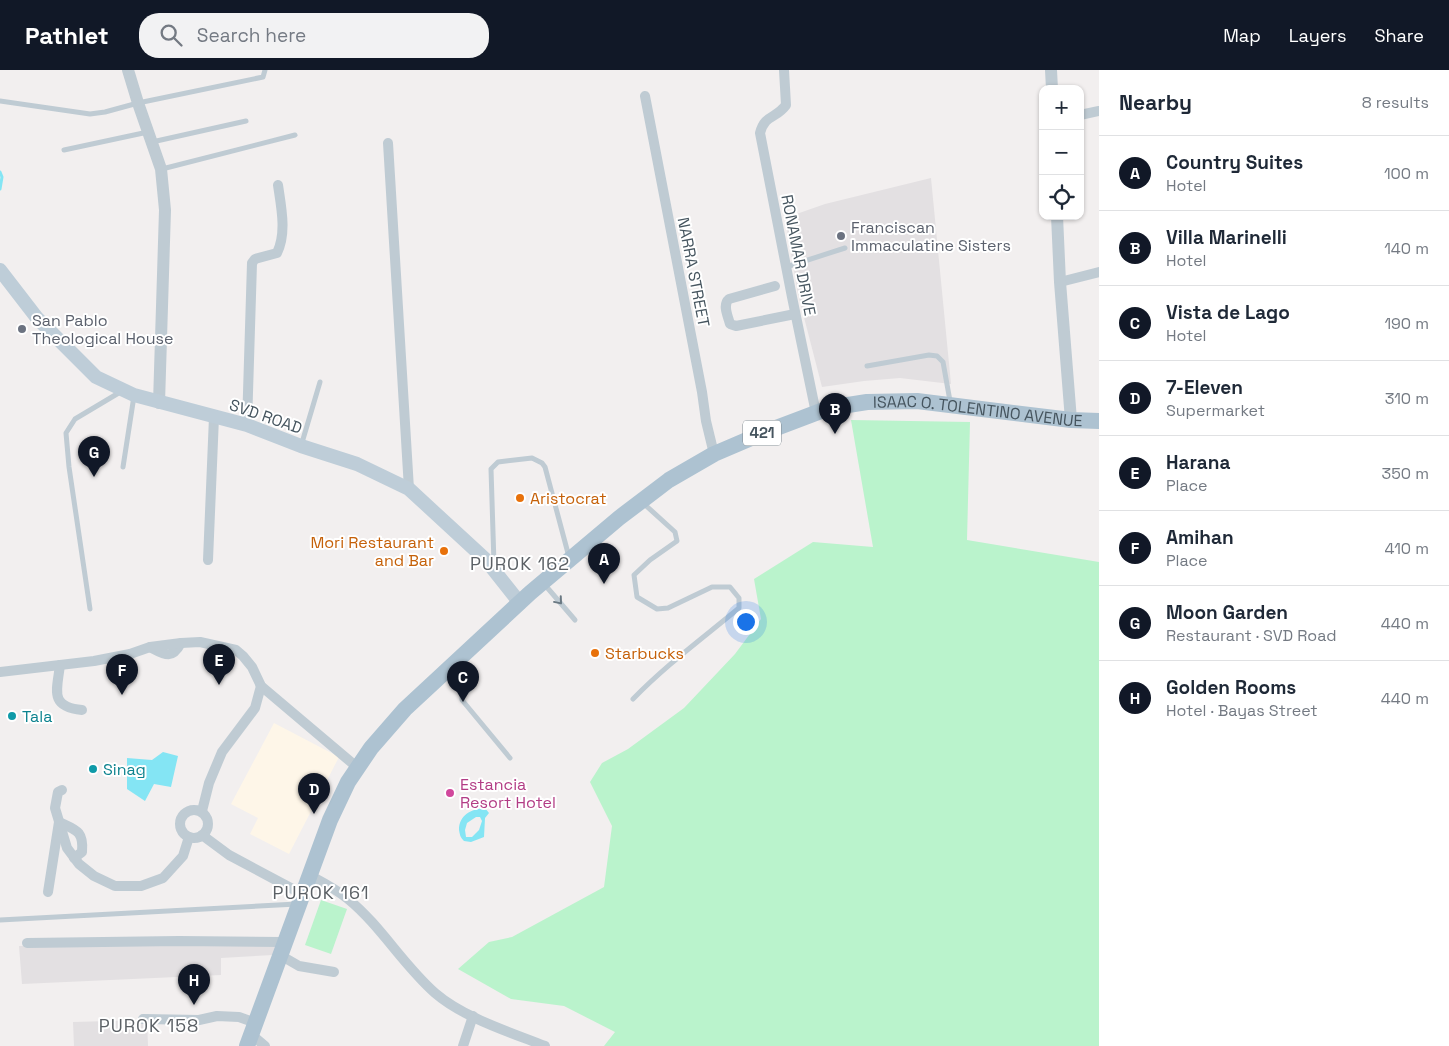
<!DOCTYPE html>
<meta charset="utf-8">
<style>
:root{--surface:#fff;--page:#f2f2f3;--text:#1f2937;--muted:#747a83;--line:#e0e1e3;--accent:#111827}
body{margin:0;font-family:"Space Grotesk",sans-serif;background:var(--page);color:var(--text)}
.controls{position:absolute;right:15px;top:15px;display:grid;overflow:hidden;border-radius:10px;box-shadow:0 1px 4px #0004}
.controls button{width:45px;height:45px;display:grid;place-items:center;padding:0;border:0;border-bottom:1px solid var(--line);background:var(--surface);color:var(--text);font:25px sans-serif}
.you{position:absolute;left:745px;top:551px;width:18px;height:18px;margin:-12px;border:4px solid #fff;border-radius:50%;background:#1a73e8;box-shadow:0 0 0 8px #1a73e833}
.badge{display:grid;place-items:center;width:32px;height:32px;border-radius:50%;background:var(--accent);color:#fff;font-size:16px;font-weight:700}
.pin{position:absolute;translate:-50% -41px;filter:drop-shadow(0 1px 2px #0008)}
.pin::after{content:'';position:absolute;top:26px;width:18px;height:15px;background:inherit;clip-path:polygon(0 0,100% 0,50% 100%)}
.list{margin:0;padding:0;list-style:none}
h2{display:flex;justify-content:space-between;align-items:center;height:65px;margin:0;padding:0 20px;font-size:21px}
h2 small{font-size:16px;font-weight:400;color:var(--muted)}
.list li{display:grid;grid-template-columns:32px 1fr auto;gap:15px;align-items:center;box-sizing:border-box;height:75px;padding:0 20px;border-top:1px solid var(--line)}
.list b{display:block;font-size:19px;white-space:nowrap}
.list p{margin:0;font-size:16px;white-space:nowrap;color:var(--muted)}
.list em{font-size:16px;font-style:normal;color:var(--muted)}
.icon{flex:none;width:28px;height:28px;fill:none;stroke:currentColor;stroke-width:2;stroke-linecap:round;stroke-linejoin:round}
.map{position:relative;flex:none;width:1099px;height:976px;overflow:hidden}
header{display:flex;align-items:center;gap:30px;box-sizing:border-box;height:70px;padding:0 25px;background:var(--accent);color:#fff}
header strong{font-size:24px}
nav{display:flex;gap:28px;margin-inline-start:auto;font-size:18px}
.search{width:350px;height:45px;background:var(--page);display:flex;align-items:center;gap:12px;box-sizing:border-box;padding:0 18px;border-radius:20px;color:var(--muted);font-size:19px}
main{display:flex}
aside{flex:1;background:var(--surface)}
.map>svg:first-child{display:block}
</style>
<header>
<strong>Pathlet</strong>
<div class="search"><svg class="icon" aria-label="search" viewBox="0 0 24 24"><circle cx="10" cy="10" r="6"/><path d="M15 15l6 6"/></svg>Search here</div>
<nav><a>Map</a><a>Layers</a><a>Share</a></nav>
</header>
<main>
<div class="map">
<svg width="1099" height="976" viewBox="0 0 1099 976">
<rect width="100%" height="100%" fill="#f2efef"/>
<polygon fill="#fef6e8" points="274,653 339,687 289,784 250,764 258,748 231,734"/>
<g fill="#e3e0e2">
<polygon points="931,108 951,314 900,308 864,311 822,317 798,224 785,148 825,134"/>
<polygon points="280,868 273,885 221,888 221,905 22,914 19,876"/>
<polygon points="147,950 148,976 74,976 73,952"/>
</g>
<g fill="#baf3cc">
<polygon points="851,350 970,352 967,470 1099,492 1099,976 604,976 615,962 564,936 511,929 458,899 489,872 512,867 604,817 612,756 590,712 602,693 628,679 684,638 735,584 761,549 754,509 813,472 873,477"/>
<polygon points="321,830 347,839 331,884 305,875"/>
</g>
<g fill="#84e5f4" fill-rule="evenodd">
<polygon points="163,682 178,686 171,717 154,714 145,731 127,719 127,688 152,690"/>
<path d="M485,738L489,743L485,748L484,767L471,772L464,771C460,767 460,765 459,760C459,745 471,739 485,738ZM476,747H480L482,751L479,760L472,767H466L465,760L467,753Z"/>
</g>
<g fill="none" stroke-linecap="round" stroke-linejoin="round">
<polyline stroke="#84e5f4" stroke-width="3" points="0,102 2,107 0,119"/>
<g stroke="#bfcbd3" stroke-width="5">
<polyline points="0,31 90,44 105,42 138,33 263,7 265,0"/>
<polyline points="152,72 246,51"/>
<polyline points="64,80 148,62"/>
<polyline points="162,99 295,65"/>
<polyline points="786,197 845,178"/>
<polyline points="867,296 929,285 937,286 943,292 950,331"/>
<polyline points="301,376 320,312"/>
<polyline points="123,397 134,326"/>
<polyline points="494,494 491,399 498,392 532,388 542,393 545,397 569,487"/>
<polyline points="545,515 575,550"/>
<polyline points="90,539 69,397 66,363 75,349 122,321"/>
<polyline points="459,592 474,612 474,615 462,626 462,630 510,688"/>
<path d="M633,629C666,595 703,568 739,538V528L730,517H712L668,538L657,539L637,527L634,505L650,490L677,471L675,462L643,433"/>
<polyline points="0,850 297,834"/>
</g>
<g stroke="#bfcbd3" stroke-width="10">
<path d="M784,0L786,35C776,49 765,44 760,63L792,227L816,343"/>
<polyline points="645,26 702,322 706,351 714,384"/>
<polyline points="1080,45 1099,41"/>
<polyline points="388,73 409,419"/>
<polyline points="1060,212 1099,202"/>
<path d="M775,216L729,229C722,235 728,246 730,254L736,256L795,244"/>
<path d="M247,355L252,193L255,189L277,183C287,163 281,136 278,115"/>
<polyline points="208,490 214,347"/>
<path d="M150,577C165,585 172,590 181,573"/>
<path d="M60,595C57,620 49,637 82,640"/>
<polyline points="0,602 94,591 130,584 150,577 181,573 200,572 236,580 243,586 252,597 261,616 358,698"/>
<polyline points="62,720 58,722 55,738 67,778 79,794 94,806 115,816 141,816 163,808 183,786 189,767"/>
<circle cx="194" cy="754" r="14"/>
<polyline points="202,741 209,713 222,682 255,638 261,616"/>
<polyline points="202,765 229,785 302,824"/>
<path d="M309,805C322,812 336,819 348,829C381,856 403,895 435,923C464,948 510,962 545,976"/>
<path d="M48,822L59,752C76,760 84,761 82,782L74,788"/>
<polyline points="27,873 179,871 282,872 286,869"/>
<polyline points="280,885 299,896 334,902"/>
<polyline points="143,949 199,950 217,946 239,947 256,953"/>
<polyline points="252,965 265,976"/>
<polyline points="463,976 473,946"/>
</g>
<g stroke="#bfcbd3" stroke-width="12">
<polyline points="128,0 138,33 161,99 165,140 159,333"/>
<polyline points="1051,0 1052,19"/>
<polyline points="1057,146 1060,212 1071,350"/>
</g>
<polyline stroke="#becdd8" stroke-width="14" points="0,200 37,248 96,307 134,325 247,355 301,376 357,394 409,419 485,489 520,533"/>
<path stroke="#adc2d1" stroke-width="16" id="s1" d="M247,976L330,750L348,712L371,678L405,639L530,523L619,448L669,410L714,384L763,363L829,338L867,332L917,331L1071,350L1099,351"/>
</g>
<defs><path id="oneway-chevron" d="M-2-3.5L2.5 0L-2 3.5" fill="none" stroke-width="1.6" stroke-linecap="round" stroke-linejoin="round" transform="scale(1.25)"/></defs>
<use stroke="#6a7882" href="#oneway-chevron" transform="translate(559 531) rotate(50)"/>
<g fill="#6b7280" stroke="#fff" stroke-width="2">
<circle cx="841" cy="166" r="5"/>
<circle cx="22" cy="259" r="5"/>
</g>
<g fill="#e8710a" stroke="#fff" stroke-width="2">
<circle cx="520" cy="428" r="5"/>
<circle cx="444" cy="481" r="5"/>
<circle cx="595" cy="583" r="5"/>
</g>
<g fill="#0f9aa8" stroke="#fff" stroke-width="2">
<circle cx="12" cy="646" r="5"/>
<circle cx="93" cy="699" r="5"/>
</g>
<circle fill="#d1479c" stroke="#fff" stroke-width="2" cx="450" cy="723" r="5"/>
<g text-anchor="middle" stroke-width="4" stroke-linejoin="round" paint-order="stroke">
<rect fill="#fff" stroke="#7e888f" stroke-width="1" x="743" y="350.5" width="38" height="25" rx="4"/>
<g font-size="15" font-weight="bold" fill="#46555f">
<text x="762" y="368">421</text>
</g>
<g font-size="16" fill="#5b616d" stroke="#fff" text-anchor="start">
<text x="851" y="163">Franciscan<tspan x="851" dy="18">Immaculatine Sisters</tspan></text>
<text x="32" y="256">San Pablo<tspan x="32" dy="18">Theological House</tspan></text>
</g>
<g font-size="16" fill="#46555f" stroke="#fff">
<text transform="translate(799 185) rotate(79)" y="6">RONAMAR DRIVE</text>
<text transform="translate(694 202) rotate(79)" y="6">NARRA STREET</text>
<text dy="6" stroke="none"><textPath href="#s1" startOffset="1051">ISAAC O. TOLENTINO AVENUE</textPath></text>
<text transform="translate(266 346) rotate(19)" y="6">SVD ROAD</text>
</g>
<g font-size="16" fill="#c56008" stroke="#fff" text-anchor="start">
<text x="530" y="434">Aristocrat</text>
<text x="434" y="478" text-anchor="end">Mori Restaurant<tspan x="434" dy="18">and Bar</tspan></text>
<text x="605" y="589">Starbucks</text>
</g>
<g font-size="16" fill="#0d838f" stroke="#fff" text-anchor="start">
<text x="22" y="652">Tala</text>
<text x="103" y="705">Sinag</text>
</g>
<g font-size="16" fill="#b23c85" stroke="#fff" text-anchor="start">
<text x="460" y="720">Estancia<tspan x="460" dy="18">Resort Hotel</tspan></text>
</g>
<g font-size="18" letter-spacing="1" fill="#5b6065" stroke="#fff">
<text x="520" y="500">PUROK 162</text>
<text x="321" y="829">PUROK 161</text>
<text x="149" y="962">PUROK 158</text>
</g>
</g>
</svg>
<div class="controls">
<button>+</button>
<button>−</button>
<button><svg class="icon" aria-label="locate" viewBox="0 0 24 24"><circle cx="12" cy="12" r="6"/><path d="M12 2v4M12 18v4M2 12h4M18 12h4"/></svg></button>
</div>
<div class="you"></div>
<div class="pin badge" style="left:604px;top:514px">A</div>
<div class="pin badge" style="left:835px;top:364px">B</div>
<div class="pin badge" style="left:463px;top:632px">C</div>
<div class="pin badge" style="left:314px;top:744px">D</div>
<div class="pin badge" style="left:219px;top:615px">E</div>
<div class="pin badge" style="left:122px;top:625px">F</div>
<div class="pin badge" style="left:94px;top:407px">G</div>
<div class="pin badge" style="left:194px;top:935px">H</div>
</div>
<aside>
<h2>Nearby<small>8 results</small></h2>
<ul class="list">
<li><span class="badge">A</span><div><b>Country Suites</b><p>Hotel</p></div><em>100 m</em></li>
<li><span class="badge">B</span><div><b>Villa Marinelli</b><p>Hotel</p></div><em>140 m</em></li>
<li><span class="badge">C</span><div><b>Vista de Lago</b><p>Hotel</p></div><em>190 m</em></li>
<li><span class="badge">D</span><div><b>7-Eleven</b><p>Supermarket</p></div><em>310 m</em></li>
<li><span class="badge">E</span><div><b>Harana</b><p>Place</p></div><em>350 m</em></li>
<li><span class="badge">F</span><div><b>Amihan</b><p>Place</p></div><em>410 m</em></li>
<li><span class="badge">G</span><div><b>Moon Garden</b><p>Restaurant · SVD Road</p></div><em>440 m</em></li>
<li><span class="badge">H</span><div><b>Golden Rooms</b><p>Hotel · Bayas Street</p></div><em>440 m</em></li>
</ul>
</aside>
</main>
